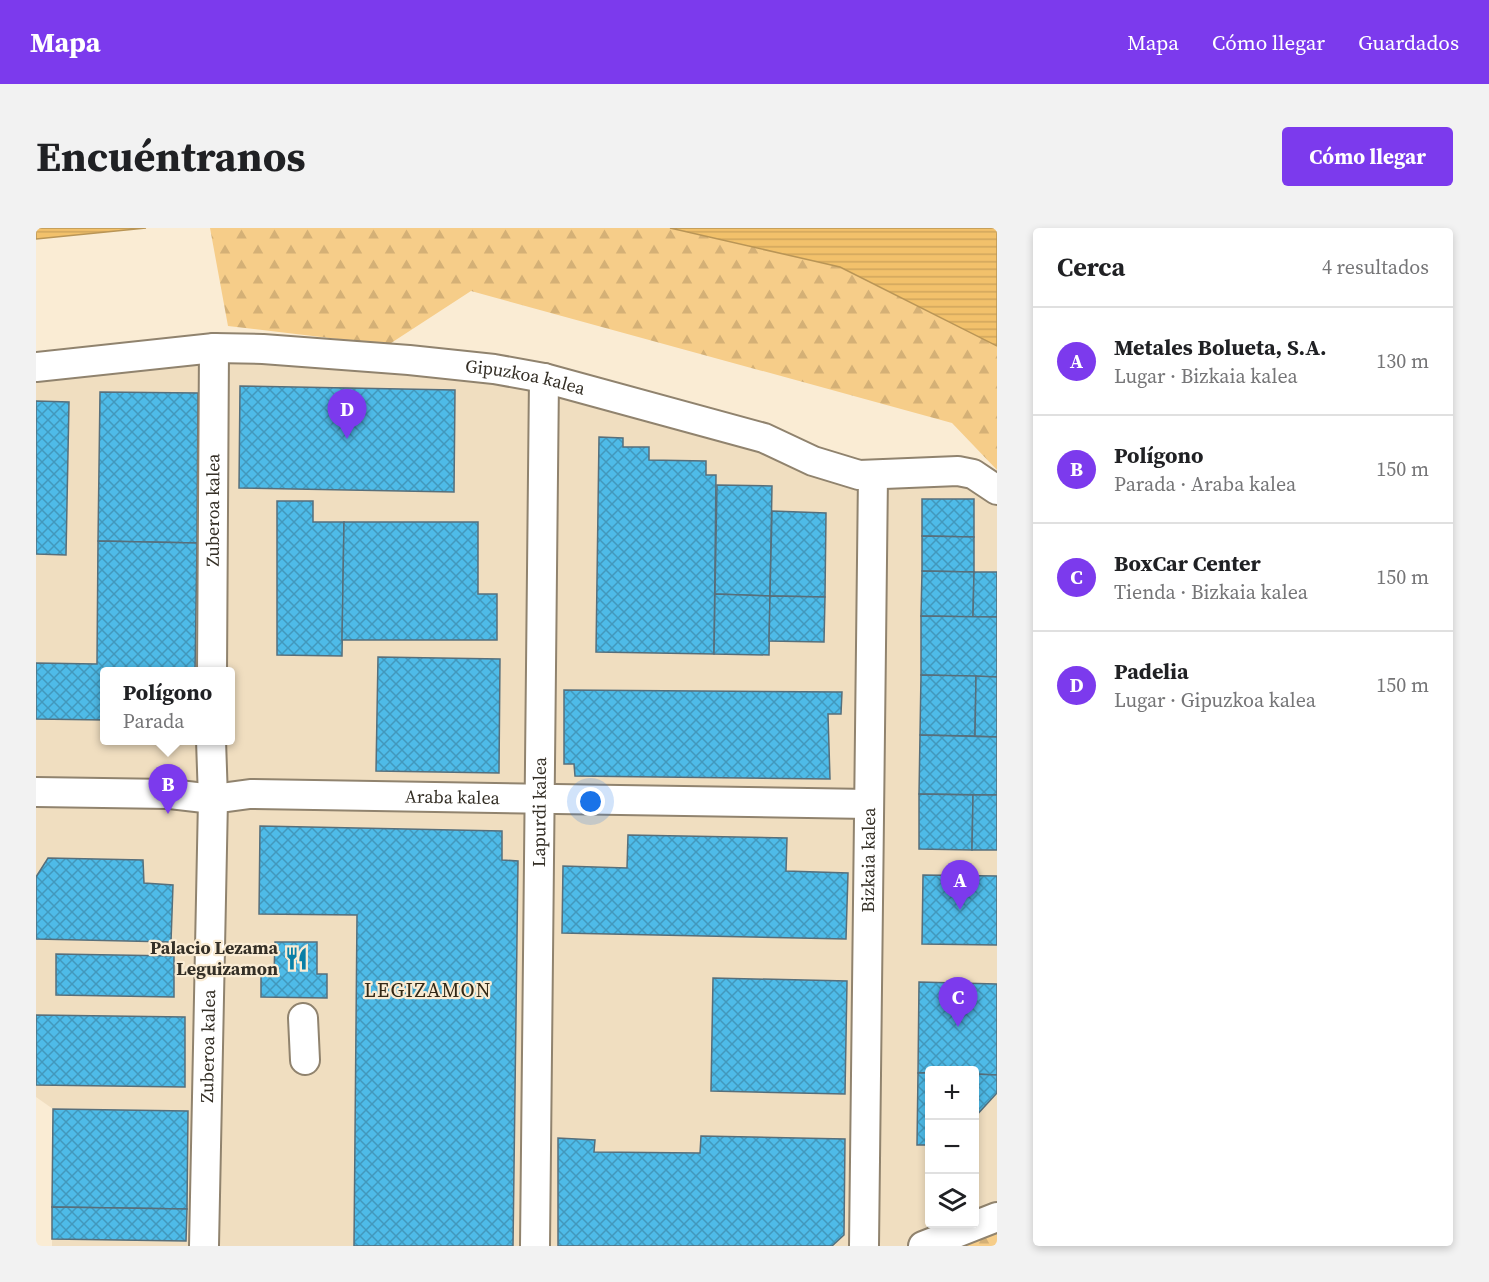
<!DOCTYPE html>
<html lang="es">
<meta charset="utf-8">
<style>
:root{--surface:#fff;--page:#f2f2f2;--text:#202124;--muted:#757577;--line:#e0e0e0;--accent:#7c3aed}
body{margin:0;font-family:"Source Serif 4",serif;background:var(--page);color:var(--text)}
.controls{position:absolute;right:18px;bottom:18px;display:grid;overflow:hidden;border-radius:6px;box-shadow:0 3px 9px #0003}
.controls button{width:54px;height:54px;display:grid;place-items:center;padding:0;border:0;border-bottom:2px solid var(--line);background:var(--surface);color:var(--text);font:30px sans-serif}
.you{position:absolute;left:555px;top:574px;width:21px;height:21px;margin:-15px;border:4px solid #fff;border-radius:50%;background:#1a73e8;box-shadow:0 0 0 9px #1a73e833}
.badge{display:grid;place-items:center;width:39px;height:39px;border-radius:50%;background:var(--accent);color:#fff;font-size:20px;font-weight:700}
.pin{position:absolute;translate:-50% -50px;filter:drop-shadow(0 2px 3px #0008)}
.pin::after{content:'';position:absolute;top:32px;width:21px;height:18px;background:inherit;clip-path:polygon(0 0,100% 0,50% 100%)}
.popup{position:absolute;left:64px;top:439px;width:135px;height:78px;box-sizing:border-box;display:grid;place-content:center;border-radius:6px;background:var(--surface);filter:drop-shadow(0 2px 4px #0005);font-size:20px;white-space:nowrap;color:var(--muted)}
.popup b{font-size:22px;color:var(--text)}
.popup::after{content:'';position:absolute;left:50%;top:100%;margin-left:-12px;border:12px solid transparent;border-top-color:var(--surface)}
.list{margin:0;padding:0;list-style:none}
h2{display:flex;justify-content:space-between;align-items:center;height:78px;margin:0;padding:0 24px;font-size:26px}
h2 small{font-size:20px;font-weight:400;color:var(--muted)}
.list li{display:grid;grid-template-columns:39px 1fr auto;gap:18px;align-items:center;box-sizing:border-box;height:108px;padding:0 24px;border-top:2px solid var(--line)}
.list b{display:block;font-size:22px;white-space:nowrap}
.list p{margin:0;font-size:20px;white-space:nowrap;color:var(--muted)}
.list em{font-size:20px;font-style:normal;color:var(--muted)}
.icon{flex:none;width:33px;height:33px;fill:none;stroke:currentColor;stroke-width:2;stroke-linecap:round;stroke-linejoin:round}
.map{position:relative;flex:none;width:961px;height:1018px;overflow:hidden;border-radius:6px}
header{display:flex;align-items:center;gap:36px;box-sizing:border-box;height:84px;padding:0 30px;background:var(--accent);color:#fff}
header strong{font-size:28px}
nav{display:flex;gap:33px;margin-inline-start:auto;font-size:21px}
.intro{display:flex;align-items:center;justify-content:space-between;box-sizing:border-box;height:144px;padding:0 36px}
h1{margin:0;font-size:42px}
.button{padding:15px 27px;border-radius:6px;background:var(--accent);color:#fff;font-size:21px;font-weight:700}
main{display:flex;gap:36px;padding:0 36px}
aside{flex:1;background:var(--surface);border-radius:6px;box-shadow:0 3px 9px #0003}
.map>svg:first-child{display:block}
</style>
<header>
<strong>Mapa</strong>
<nav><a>Mapa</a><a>Cómo llegar</a><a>Guardados</a></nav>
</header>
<div class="intro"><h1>Encuéntranos</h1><a class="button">Cómo llegar</a></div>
<main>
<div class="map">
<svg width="961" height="1018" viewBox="0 0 961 1018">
<defs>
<pattern id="forest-firs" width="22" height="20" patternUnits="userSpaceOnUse" patternTransform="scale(1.5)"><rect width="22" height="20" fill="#f6cd89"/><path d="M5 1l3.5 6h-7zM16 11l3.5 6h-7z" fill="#d4b076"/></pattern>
<pattern id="water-rules" width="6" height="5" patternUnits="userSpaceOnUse" patternTransform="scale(1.5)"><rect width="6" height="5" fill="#f2c16b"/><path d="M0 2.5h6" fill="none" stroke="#d0a65d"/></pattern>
<pattern id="building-cross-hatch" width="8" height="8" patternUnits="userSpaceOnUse" patternTransform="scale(1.5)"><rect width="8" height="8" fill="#4ebbe8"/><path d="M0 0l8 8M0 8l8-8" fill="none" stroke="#4298bc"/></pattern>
</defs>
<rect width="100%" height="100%" fill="#faecd4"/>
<path fill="#f0dec0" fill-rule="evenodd" d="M373,132L837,247L961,262V989L887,1018H16L17,881L0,869V139L53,133ZM69,444H195V512H69ZM894,842H938V996H894Z"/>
<g fill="url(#forest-firs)">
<polygon points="174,0 634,0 804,39 961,118 961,242 916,195 435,63 352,117 192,98"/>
<polygon points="961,989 961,1018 887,1018"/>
</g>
<g fill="url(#water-rules)" stroke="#b99556" stroke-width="1.5">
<polygon points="0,0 110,0 0,11"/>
<polygon points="634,0 961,0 961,118 804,39"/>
</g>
<g fill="url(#building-cross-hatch)" stroke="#576f7b" stroke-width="1.5">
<polygon points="204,158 419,162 418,264 203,260"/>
<polygon points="64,164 162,165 161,315 62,313"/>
<polygon points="0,173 33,174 30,327 0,326"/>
<polygon points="563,209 587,210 587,219 613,219 613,232 670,233 670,247 680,247 678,426 560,424"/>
<polygon points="681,257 736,258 734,368 679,366"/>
<polygon points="886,271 938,271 938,309 886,308"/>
<polygon points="241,273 277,273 277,294 308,294 306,428 241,427"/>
<polygon points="736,283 790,285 789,369 734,368"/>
<polygon points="308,294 442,294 442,366 461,366 461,412 306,412"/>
<polygon points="886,308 938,309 938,344 886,343"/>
<polygon points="62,313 161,315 159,444 69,444 69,492 0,491 0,435 61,436"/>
<polygon points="886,343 938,344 937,389 885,388"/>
<polygon points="938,344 961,344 961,389 937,389"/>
<polygon points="679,366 734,368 733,427 678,426"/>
<polygon points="734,368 789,369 788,414 733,413"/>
<polygon points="885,388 961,389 961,449 885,447"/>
<polygon points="342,429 464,431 463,545 340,543"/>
<polygon points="885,447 940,448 939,508 884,507"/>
<polygon points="940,448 961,449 961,509 939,508"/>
<polygon points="528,462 806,464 805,486 792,486 794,551 539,548 538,536 528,536"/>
<polygon points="884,507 961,509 961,567 883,566"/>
<polygon points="883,566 937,567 936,622 883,621"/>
<polygon points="937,567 961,567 961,622 936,622"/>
<polygon points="224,598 466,603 466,632 482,633 477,1018 318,1018 321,687 223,686"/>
<polygon points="592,607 751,610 750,643 812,645 810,711 526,705 527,638 591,640"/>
<polygon points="12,630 107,632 108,655 137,657 135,714 0,711 0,649"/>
<polygon points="887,647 961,648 961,717 886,716"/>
<polygon points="239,714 281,714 281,746 291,746 291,770 225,769 225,745 238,746"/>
<polygon points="20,726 138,728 138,769 20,767"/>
<polygon points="677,750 811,753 809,866 675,863"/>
<polygon points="883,754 961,756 961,847 938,846 938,842 882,845"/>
<polygon points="0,787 149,789 149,859 0,857"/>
<polygon points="882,845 894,845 894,917 881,917"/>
<polygon points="938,846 961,847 961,865 938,890"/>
<polygon points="17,881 152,883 151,981 16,979"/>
<polygon points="665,908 809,911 808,1007 796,1018 522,1018 522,910 559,912 558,924 664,925"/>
<polygon points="16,979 151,981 150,1013 16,1011"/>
</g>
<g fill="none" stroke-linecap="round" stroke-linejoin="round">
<defs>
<g id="minor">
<path id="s1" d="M0,139L178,120L227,121L373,132L458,141L508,150L728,210L777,233L823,247L922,243L937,246L961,262"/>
<path id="s2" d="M176,444L178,120"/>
<path id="s3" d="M0,564L134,566L177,571L214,566L833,576"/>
<polyline points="267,790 269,832"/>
<path id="s4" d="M168,1018L177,571L175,512"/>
<path id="s5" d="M499,1018L508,150"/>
<path id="s6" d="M828,1018L837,247"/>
<polyline points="887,1018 961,989"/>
</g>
</defs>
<use href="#minor" stroke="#90836e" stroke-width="32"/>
<use href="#minor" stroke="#fff" stroke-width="28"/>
</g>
<defs>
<symbol id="restaurant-bare" viewBox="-9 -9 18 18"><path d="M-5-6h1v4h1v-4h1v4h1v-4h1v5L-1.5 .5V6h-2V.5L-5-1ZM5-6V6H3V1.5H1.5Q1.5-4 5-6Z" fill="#087fa6" stroke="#faecd4" stroke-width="2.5" paint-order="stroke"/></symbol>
</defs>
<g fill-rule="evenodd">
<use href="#restaurant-bare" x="244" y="714" width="33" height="33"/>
</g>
<g text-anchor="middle" stroke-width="4.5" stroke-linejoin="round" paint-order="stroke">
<g font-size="18" fill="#342f26" stroke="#faecd4">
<text dy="6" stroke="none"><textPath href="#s1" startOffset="492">Gipuzkoa kalea</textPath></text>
<text dy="6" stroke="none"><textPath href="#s2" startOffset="162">Zuberoa kalea</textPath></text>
<text dy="6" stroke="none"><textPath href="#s3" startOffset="417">Araba kalea</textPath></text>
<text dy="6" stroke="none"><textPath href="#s5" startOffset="434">Lapurdi kalea</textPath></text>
<text dy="6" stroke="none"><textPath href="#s6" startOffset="386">Bizkaia kalea</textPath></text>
<text dy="6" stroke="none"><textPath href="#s4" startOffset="200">Zuberoa kalea</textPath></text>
</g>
<g font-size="18" font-weight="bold" fill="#342f26" stroke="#faecd4" text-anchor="end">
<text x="242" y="726">Palacio Lezama<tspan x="242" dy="21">Leguizamon</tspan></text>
</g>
<g font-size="20" letter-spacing="1.5" fill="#332815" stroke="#faecd4">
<text x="392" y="769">LEGIZAMON</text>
</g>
</g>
</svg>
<div class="controls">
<button>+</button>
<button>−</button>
<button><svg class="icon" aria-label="layers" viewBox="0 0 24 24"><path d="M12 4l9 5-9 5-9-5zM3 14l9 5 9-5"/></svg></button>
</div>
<div class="you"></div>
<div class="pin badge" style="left:924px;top:682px">A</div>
<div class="pin badge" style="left:132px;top:586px">B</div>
<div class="popup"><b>Polígono</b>Parada</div>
<div class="pin badge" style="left:922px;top:799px">C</div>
<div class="pin badge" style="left:311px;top:211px">D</div>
</div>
<aside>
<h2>Cerca<small>4 resultados</small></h2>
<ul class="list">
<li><span class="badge">A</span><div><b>Metales Bolueta, S.A.</b><p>Lugar · Bizkaia kalea</p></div><em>130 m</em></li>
<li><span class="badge">B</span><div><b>Polígono</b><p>Parada · Araba kalea</p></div><em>150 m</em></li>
<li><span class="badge">C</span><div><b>BoxCar Center</b><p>Tienda · Bizkaia kalea</p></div><em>150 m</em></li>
<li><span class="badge">D</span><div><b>Padelia</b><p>Lugar · Gipuzkoa kalea</p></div><em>150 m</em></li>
</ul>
</aside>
</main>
